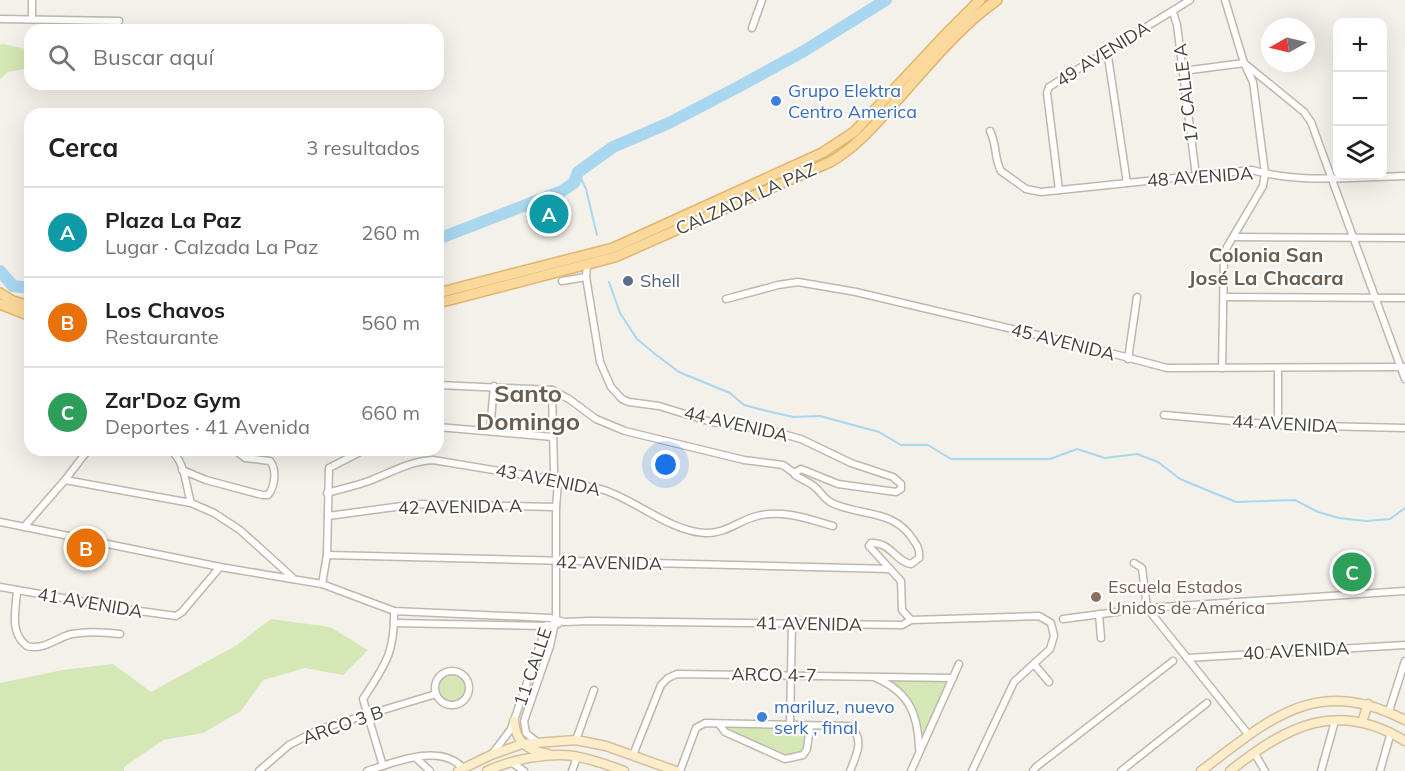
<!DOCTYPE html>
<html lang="es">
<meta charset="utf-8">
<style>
:root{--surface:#fff;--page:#f6f6f6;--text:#202124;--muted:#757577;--line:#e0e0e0;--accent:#f33322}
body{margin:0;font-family:Mulish,sans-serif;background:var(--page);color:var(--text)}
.controls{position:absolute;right:18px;top:18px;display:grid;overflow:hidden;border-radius:12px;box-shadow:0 6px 24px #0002}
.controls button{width:54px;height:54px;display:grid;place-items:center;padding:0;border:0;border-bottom:2px solid var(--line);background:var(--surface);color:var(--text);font:30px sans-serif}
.compass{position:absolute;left:1261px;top:18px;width:54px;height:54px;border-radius:50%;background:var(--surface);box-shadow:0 6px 24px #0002;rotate:262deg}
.you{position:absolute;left:666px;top:465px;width:21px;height:21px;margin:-15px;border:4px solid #fff;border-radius:50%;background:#1a73e8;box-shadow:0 0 0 9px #1a73e833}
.badge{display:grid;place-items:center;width:39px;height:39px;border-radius:50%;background:var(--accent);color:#fff;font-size:20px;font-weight:700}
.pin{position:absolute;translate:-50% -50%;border:3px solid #fff;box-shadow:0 2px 6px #0006}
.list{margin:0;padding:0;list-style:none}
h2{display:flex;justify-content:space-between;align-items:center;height:78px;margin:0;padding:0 24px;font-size:26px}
h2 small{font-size:20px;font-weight:400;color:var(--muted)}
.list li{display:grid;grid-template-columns:39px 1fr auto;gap:18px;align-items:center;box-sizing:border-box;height:90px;padding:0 24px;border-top:2px solid var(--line)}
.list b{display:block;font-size:22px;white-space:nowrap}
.list p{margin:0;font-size:20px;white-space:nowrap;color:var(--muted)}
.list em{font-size:20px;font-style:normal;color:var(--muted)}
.icon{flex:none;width:33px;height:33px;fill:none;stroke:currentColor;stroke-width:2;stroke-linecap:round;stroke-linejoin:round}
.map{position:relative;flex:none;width:1405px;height:771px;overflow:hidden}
.search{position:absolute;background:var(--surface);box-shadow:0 6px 24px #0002;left:24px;top:24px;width:420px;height:66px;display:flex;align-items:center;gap:15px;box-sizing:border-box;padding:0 21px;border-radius:18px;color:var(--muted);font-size:22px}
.panel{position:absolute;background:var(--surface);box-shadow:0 6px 24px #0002;left:24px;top:108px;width:420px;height:348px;border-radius:18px}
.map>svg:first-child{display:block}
</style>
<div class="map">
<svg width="1405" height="771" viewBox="0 0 1405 771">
<rect width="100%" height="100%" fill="#f4f0ea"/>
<g fill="#d4e7b4">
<polygon points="3,44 30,50 30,68 8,72 0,79 0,45"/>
<polygon points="271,619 330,627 368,650 343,675 305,668 263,680 241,711 203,733 163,740 124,767 124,771 0,771 0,683 63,670 113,664 151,692 237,645"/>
<circle cx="452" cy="689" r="14"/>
<path d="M885,679L949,681L921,741C923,710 909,695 885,679Z"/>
<polygon points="724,726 808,727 805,748 801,753 786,757 726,730"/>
</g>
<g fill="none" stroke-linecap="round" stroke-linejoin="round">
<g stroke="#a9d7ef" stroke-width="2">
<polyline points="578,172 586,189 597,235"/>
<polyline points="609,282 620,313 637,339 655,354 679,372 730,393 744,405 763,410 793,417 820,416 879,432 901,445 928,445 951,459 1050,459 1077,449 1105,458 1137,454 1158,462 1180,479 1236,502 1295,500 1318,512 1339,518 1366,521 1390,519 1405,508"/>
</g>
<g stroke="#a9d7ef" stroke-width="12">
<polyline points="438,239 562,191 574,183 578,172 613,147 669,123 738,87 804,51 886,0"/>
<polyline points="0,271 13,286 30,288"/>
</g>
<defs>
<g id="street">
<polyline points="32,0 32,19"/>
<polyline points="1173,12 1177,25 1196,176"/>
<polyline points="0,19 119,21"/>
<polyline points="752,28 762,0"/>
<polyline points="1107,50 1127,183"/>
<polyline points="1183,71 1244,63 1304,112 1311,122 1405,379"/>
<path d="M990,131C997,144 994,159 1001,171L1026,189L1041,192L1252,170C1300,184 1355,177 1405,176"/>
<polyline points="1059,190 1047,93 1049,87 1190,0"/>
<polyline points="1234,237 1405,238"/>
<polyline points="587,265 586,277 600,362 611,387 622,399 629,402 659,406 711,422 772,431 801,439 851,463 893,477 901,484 901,489 896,492 838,484 801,469 794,473"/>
<polyline points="562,281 586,277"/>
<polyline points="1224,297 1405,298"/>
<polyline points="726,299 778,285 798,282 856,292 1084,346 1167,368 1405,367"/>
<polyline points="1128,359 1137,297"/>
<polyline points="1222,368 1224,257 1227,247 1263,186 1265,173 1253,82 1244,63 1225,0"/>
<polyline points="1278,368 1278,425"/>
<path d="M438,385L552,390L569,399L596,419L625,431L744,460L783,465L794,473L795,475C801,479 809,482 815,487C821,492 824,499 832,503C861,517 894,508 914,541C918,546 920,552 919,558L911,564C896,562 891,542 871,543L869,546L901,581L902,610L911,620"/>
<polyline points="552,390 554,471"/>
<polyline points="1164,415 1278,425 1405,428"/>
<polyline points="438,427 553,437"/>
<polyline points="490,430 494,386"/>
<path d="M170,450C185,460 186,487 191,503"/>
<path d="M182,470L206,480L262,495H268C275,487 277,469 270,461L245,458L235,450"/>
<polyline points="65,480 191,503 214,513 240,530 292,577"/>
<path d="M327,493C341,489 355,486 369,481C390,473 410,461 433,460L542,478C562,485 584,484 604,490C637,501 670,531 705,533C725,534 738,521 757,516C782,509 809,519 833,526"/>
<polyline points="328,516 417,504 556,507"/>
<polyline points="0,522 220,567 322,584 394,611 550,618 564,622 590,621 902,625 911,620 1039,616 1051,623 1054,636 1050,649 1014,682 972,771"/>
<polyline points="24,527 65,480 88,450"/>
<polyline points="327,555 890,569"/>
<polyline points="1134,563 1142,568 1147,608 1248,734"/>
<polyline points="322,584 327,555 329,468 364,450"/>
<polyline points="0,587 125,609 176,616 182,612 220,567"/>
<path d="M17,590C16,610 9,633 27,646C44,651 57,637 72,634C88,631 104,632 120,634"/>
<polyline points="1099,614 1101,638"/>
<polyline points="1063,619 1147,608 1405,591"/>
<polyline points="394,623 546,626 558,624"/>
<polyline points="1187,658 1405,645"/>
<polyline points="1034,664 1049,682"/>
<circle cx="452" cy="688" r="17"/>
<path d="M876,678C909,692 918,714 919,748"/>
<polyline points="1389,711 1405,661"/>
<polyline points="719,724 725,732 785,759 803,755 807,749 810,726"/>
<polyline points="790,724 792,623"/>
<polyline points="576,740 594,690"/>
<polyline points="537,742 526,733 524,721 550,646 556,618 556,507 558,483"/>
<polyline points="493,753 511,729 547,625"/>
<polyline points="1255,754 1265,771"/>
<polyline points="633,755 661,685 668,678 677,674 953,678"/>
<polyline points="416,758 430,771"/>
<polyline points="511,762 524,771"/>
<path d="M383,766L363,699C385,665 395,653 394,611"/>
<polyline points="259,771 289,745 320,729 436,694"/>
<path d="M367,771C395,762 440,743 463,768"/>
<polyline points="572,771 577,757"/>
<path d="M680,771L696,728L705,723L849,726C866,738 856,756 850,771"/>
<polyline points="911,771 959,664"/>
<polyline points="1033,771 1036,767 1173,661"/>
<polyline points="1121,771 1207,703"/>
<polyline points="1321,771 1335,721"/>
<polyline points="1380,771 1391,732"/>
</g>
<g id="secondary">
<path d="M514,721C516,743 527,750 548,754"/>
<polyline points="1362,722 1368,704"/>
<polyline points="458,771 491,755 522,744 576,740 606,746 676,771"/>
<path d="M487,771C510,760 549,752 574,756C592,759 608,765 624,771"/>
<path d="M1201,771C1270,719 1316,674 1405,720"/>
<path d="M1230,771C1286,726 1338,699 1405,741"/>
</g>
<g id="primary">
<polyline points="0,293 13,301 30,306"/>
<polyline points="438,293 613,248 822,153 854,132 945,35 980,0"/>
<path d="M438,303L615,257L830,162C855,148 872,128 891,107C924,71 956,29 997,0"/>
<polyline points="0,304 30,316"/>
</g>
</defs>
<use href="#street" stroke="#c0b7ac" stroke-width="9"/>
<use href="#secondary" stroke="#d3c09a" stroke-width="11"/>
<use href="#primary" stroke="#e1b56c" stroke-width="12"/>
<use href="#street" stroke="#fff" stroke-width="6"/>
<use href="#secondary" stroke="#fdedcb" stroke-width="8"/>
<use href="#primary" stroke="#fbd99c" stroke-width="9"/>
</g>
<g fill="#3f7fe0" stroke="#fff" stroke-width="2">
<circle cx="776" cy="101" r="6"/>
<circle cx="762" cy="717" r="6"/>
</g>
<circle fill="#5c6f8a" stroke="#fff" stroke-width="2" cx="628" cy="281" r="6"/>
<circle fill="#8d6e63" stroke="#fff" stroke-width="2" cx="1096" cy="597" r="6"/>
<g text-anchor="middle" stroke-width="4.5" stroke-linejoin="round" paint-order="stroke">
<g font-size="18" fill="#484138" stroke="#fff">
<text transform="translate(1103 54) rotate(-32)" y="6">49 AVENIDA</text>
<text transform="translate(1186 93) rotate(-97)" y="6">17 CALLE A</text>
<text transform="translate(1200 177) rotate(-4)" y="6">48 AVENIDA</text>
<text transform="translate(746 199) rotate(-24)" y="6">CALZADA LA PAZ</text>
<text transform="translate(1063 342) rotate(14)" y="6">45 AVENIDA</text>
<text transform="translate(736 424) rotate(13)" y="6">44 AVENIDA</text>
<text transform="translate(1285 424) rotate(3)" y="6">44 AVENIDA</text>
<text transform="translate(548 480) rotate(11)" y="6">43 AVENIDA</text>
<text transform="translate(460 507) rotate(-1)" y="6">42 AVENIDA A</text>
<text transform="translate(609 563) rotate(1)" y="6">42 AVENIDA</text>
<text transform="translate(90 603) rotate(10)" y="6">41 AVENIDA</text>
<text transform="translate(809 624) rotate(1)" y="6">41 AVENIDA</text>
<text transform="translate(1296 651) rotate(-3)" y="6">40 AVENIDA</text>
<text transform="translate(533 667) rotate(-71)" y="6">11 CALLE</text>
<text transform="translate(774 675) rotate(1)" y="6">ARCO 4-7</text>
<text transform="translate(343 725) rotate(-19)" y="6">ARCO 3 B</text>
</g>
<g font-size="18" fill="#366cbe" stroke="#fff" text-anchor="start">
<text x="788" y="97">Grupo Elektra<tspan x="788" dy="21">Centro America</tspan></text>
<text x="774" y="713">mariluz, nuevo<tspan x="774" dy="21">serk , final</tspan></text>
</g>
<g font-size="18" fill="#4e5e75" stroke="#fff" text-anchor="start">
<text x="640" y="287">Shell</text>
</g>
<g font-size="18" fill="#785e54" stroke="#fff" text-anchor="start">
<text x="1108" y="593">Escuela Estados<tspan x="1108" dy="21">Unidos de América</tspan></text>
</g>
<g font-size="20" font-weight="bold" fill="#6b5e4f" stroke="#fff">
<text x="1266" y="262">Colonia San<tspan x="1266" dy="23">José La Chacara</tspan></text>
</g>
<g font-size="24" font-weight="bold" fill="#6b5e4f" stroke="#fff">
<text x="528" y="402">Santo<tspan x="528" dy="28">Domingo</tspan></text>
</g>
</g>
</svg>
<div class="controls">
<button>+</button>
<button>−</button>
<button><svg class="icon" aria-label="layers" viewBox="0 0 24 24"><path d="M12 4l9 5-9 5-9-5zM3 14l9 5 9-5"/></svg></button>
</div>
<svg class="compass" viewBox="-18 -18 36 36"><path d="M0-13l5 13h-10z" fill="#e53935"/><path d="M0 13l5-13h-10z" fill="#757577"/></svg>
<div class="you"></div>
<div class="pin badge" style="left:549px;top:214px;background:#0f9aa8">A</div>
<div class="pin badge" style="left:86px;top:548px;background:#e8710a">B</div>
<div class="pin badge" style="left:1352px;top:572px;background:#2e9e5b">C</div>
<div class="search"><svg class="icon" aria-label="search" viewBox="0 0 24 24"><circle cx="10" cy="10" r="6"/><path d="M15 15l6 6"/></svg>Buscar aquí</div>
<section class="panel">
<h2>Cerca<small>3 resultados</small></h2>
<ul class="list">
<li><span class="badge" style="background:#0f9aa8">A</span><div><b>Plaza La Paz</b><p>Lugar · Calzada La Paz</p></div><em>260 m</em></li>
<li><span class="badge" style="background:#e8710a">B</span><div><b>Los Chavos</b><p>Restaurante</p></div><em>560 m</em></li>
<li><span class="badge" style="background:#2e9e5b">C</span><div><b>Zar'Doz Gym</b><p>Deportes · 41 Avenida</p></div><em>660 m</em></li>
</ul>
</section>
</div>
